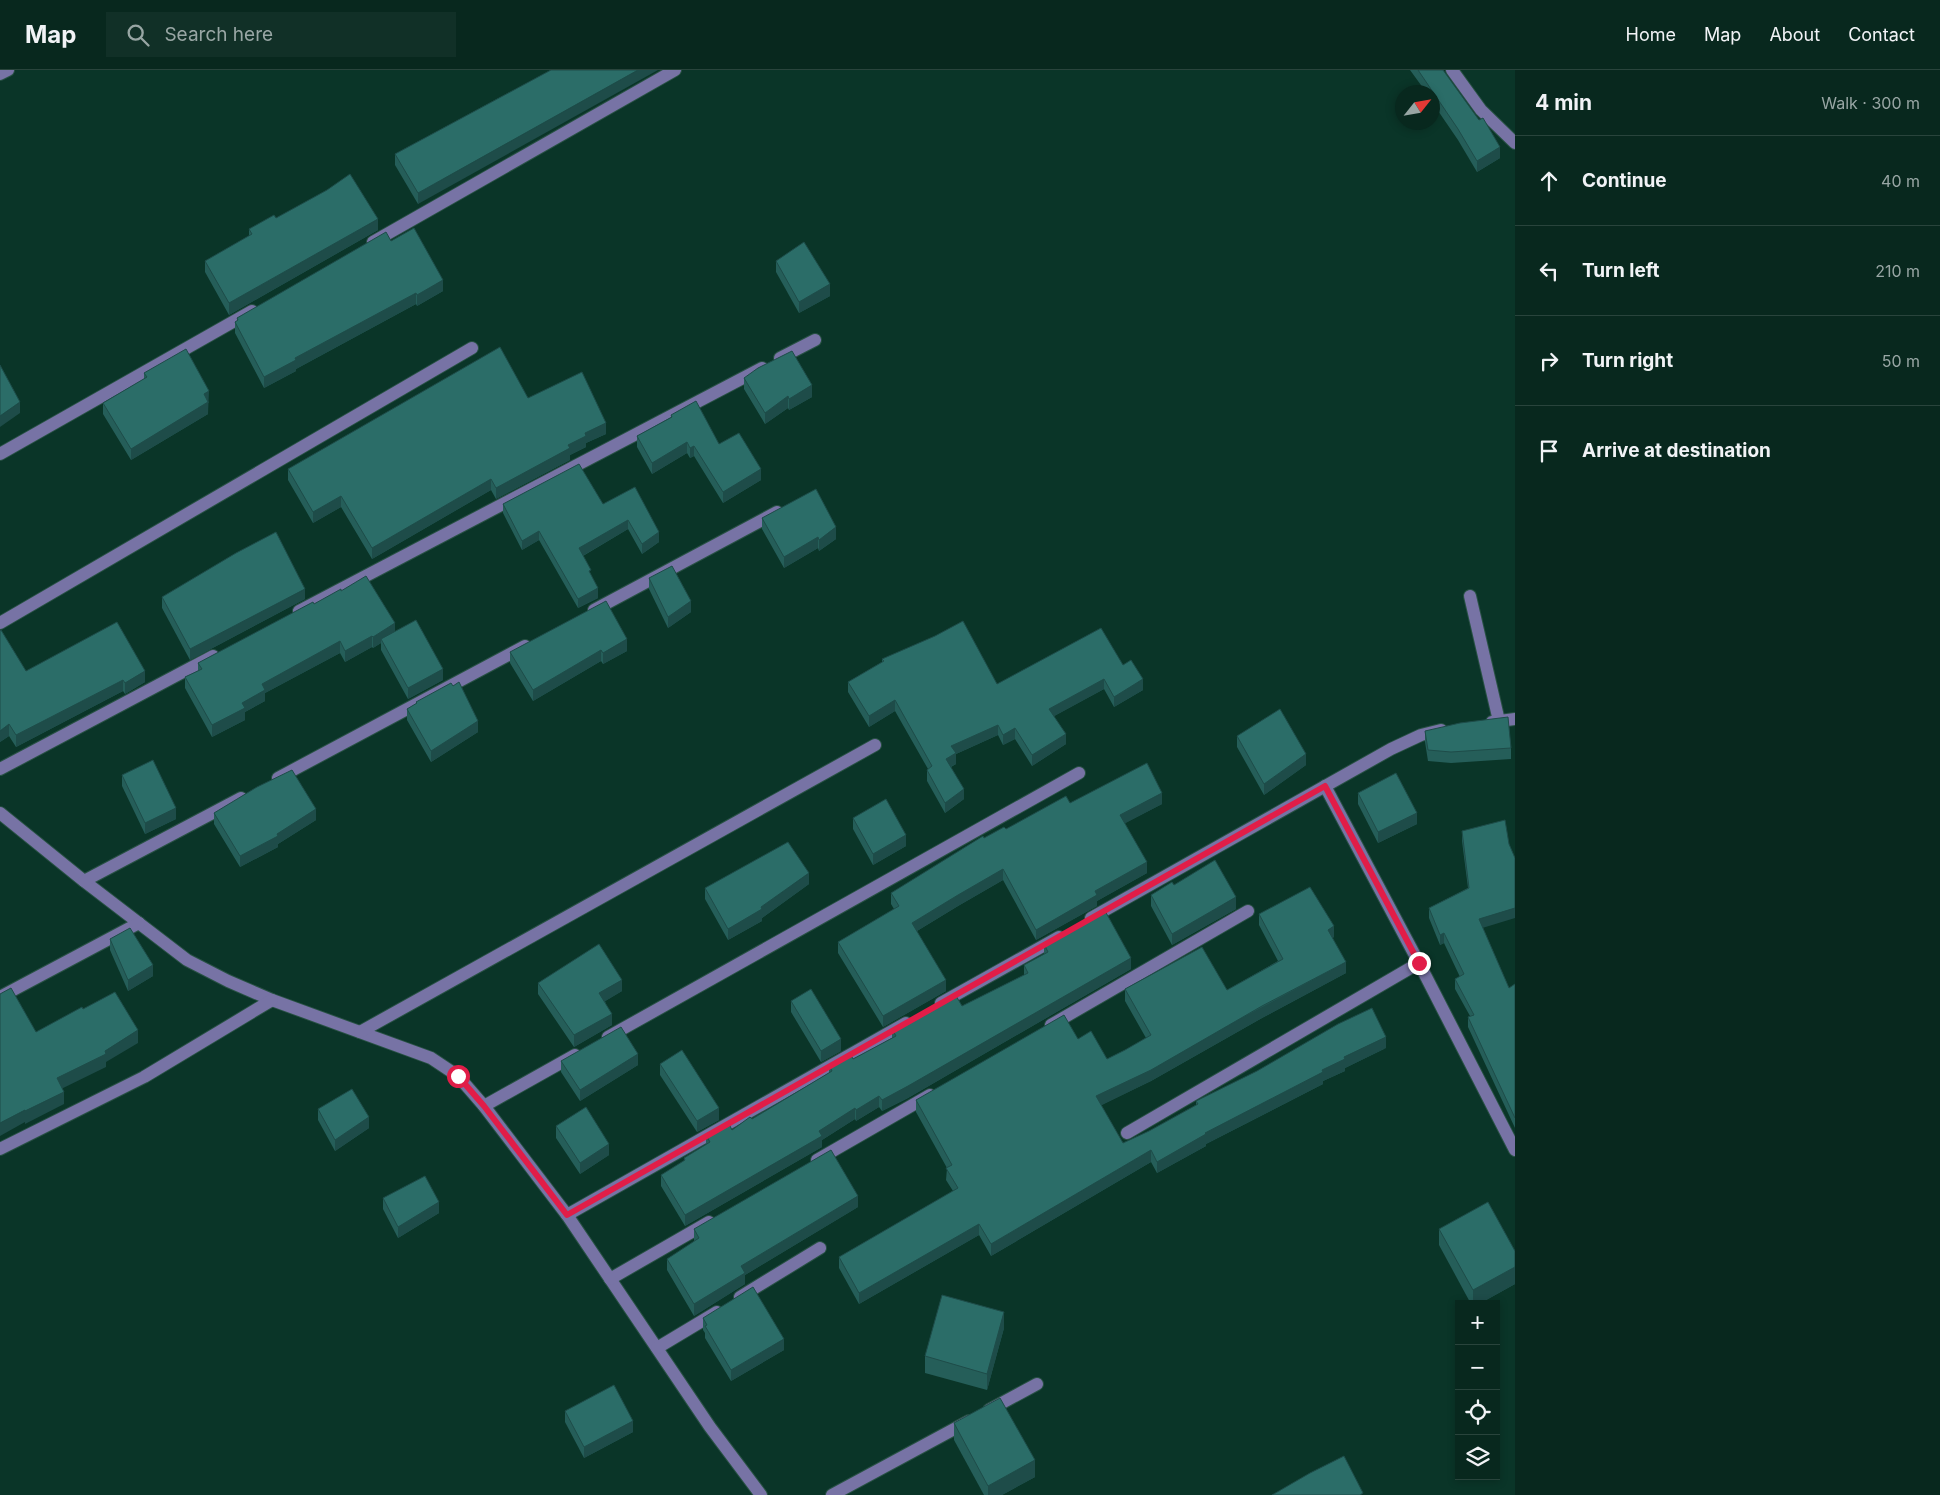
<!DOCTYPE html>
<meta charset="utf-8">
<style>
:root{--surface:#08281e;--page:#113027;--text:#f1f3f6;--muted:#98a6a4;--line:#29443c}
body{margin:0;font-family:Inter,sans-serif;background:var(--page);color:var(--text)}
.controls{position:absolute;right:15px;bottom:15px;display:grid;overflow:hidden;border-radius:0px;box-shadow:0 2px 8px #0003}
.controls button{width:45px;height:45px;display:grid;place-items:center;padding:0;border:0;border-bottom:1px solid var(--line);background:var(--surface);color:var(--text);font:25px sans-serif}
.compass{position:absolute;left:1395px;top:15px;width:45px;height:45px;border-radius:50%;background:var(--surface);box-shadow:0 2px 8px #0003;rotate:59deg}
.stop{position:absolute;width:15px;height:15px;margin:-11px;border:4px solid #e11d48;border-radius:50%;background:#fff}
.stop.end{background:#e11d48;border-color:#fff;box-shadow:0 1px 5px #0008}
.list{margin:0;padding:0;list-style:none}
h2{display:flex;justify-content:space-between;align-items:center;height:65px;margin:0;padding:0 20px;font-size:21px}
h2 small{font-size:16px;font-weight:400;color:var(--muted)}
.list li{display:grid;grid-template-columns:32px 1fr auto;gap:15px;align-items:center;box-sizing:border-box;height:90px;padding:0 20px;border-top:1px solid var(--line)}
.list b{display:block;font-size:19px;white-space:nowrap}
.list em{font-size:16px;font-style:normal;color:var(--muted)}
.icon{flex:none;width:28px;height:28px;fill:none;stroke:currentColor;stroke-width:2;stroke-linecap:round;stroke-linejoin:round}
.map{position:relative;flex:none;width:1515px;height:1425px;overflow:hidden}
header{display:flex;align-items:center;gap:30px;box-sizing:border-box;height:70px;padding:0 25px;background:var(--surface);border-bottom:1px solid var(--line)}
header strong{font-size:24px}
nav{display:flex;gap:28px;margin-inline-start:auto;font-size:18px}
.search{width:350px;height:45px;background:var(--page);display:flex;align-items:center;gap:12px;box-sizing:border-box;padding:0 18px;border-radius:0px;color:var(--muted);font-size:19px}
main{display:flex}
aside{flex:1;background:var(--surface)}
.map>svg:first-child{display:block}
</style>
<header>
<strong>Map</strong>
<div class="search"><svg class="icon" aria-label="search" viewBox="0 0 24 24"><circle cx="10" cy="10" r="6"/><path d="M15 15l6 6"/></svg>Search here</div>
<nav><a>Home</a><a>Map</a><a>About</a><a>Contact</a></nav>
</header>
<main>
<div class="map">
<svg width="1515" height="1425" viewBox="0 0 1515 1425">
<rect width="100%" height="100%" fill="#0a3528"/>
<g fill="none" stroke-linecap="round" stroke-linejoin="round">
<defs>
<g id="minor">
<polyline points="1452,0 1481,40 1515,73"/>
<polyline points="0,4 8,0"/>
<polyline points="373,172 675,0"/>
<polyline points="780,288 815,270"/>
<polyline points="0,384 252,241"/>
<polyline points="1470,526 1499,651"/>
<polyline points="594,540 777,442"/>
<polyline points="299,541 762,298"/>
<polyline points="0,553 472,278"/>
<polyline points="1492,652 1515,649"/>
<polyline points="0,699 213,586"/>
<polyline points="278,708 525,576"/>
<polyline points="1325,716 1419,893 1515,1080"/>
<polyline points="0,743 84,811 187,890 228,911 272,930 431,988 458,1006 484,1036 567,1145 710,1357 761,1425"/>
<polyline points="84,811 241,728"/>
<polyline points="1091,848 1391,679 1421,665 1441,660"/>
<polyline points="0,927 139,853"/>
<polyline points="941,933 1059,867"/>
<polyline points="1051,955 1248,841"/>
<polyline points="360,962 875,675"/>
<polyline points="608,967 1079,703"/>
<polyline points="484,1036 575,985"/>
<polyline points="1127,1063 1419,893"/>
<polyline points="0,1079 144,1007 272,930"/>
<polyline points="817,1090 930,1025"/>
<polyline points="567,1145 906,953"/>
<polyline points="610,1209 709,1152"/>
<polyline points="740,1227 820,1178"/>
<polyline points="657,1278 717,1242"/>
<polyline points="989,1340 1037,1314"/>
<polyline points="832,1425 969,1351"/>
</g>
</defs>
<use href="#minor" stroke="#285144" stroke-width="14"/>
<use href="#minor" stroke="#7773a5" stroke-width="12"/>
</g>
<g fill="#255e59">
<polygon points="551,0 418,134 395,95 395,84"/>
<polygon points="1410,0 1443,0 1500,88 1477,102 1458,70 1432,32 1432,22 1426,22"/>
<polygon points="276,148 378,160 229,245 205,202 205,191 249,166 249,159"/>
<polygon points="391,171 443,221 417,236 416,234 296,299 296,301 264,318 235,263 235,252 237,251 237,248"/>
<polygon points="776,191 830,226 799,243 776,202"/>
<polygon points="144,303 209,332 208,333 208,344 131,390 103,344 103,333 144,309"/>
<polygon points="744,308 812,327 789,340 788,338 765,354 744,319"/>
<polygon points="528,328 606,364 586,373 586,377 570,385 570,390 496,429 491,420 372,489 341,437 313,453 288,410 288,399"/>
<polygon points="671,345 719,374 761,410 723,433 694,386 690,388 687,383 652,404 637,377 637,366 671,347"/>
<polygon points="503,434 603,434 659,462 659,472 642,484 628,459 583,486 591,505 598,528 578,538 539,470 522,480 503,443"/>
<polygon points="762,448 836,469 819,481 818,478 784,498 762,459"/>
<polygon points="649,508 691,542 668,558 649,519"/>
<polygon points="341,521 395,561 443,610 408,629 381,580 381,573 373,578 372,577 345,592 340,583 265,623 265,631 245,642 245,650 212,667 185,618 185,607 198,601 198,593"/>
<polygon points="162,527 305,529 190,590 162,538"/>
<polygon points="627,581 603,594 601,591 533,631 510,593 510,582"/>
<polygon points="882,589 997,614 1123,595 1143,620 1114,637 1104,619 1054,646 1066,674 1032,696 1015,669 1003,675 998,665 956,684 956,694 951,697 964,729 945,743 927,711 927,700 928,699 895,641 869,657 848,622 848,612 882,592"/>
<polygon points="26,601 145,612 125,624 123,621 16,677 9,666 0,672"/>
<polygon points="416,632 478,662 431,692 407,650 407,639 416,634"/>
<polygon points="1425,661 1511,678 1511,689 1451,693 1428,691 1425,672"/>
<polygon points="1237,666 1306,695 1264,725 1237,677"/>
<polygon points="122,705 176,749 145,764 122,716"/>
<polygon points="1358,723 1417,754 1378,773 1358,734"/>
<polygon points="1070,733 1162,734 1125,753 1147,803 1097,831 1097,836 1036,870 1003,810 958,836 917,861 946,921 883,957 838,883 838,872 894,839 891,834 891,823 984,768"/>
<polygon points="214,743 316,750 278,774 278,777 240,797 214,754"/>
<polygon points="853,748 906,776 873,795 853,759"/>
<polygon points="1462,761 1483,858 1509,918 1515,914 1515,1058 1468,957 1468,947 1470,946 1455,919 1455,909 1460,907 1444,873 1440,875 1429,848 1429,838 1468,818 1462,771"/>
<polygon points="809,814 762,848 762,851 728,870 705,829 705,818"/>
<polygon points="1174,815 1236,839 1172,875 1151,836 1151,825"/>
<polygon points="1259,844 1334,867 1332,868 1346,903 1262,948 1151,1011 1101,1035 1123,1073 1149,1061 1196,1035 1196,1031 1386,978 1345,998 1345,1001 1323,1011 1323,1014 1206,1074 1206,1076 1157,1103 1151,1092 991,1186 979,1165 859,1234 839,1198 839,1187 953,1121 946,1110 947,1098 916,1042 916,1030 1078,969 1107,989 1125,980 1146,968 1125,931 1125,919 1227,920 1278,891 1259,855"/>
<polygon points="110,869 153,906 128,921 110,880"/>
<polygon points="1044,874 1131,899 908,1028 882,1041 879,1037 856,1051 855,1049 822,1070 822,1077 685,1156 661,1116 661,1105 684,1091 684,1088 706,1075 706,1065 732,1060 752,1049 829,1003 829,995 853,989 892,969 892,959 962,936 1024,905 1024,895 1044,885"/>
<polygon points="538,913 622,921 605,931 612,955 574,977 538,924"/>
<polygon points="791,931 841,981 821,992 791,942"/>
<polygon points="561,991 638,995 580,1031 561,1002"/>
<polygon points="660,994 719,1050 697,1062 660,1005"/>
<polygon points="318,1039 369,1058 335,1081 318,1050"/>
<polygon points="556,1056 609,1085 580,1104 556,1068"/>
<polygon points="383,1128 439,1143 398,1168 383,1139"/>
<polygon points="858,1137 745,1205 745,1214 694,1246 667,1200 667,1189 694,1172 694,1159"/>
<polygon points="1439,1159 1515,1181 1515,1214 1479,1234 1471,1234 1439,1175"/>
<polygon points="703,1248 784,1280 731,1311 705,1268 705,1263 703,1260"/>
<polygon points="1004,1258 987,1320 925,1303 925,1286"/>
<polygon points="565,1341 633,1362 584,1388 565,1352"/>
<polygon points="954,1353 1035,1407 1002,1425 984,1425 954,1370"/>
</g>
<g fill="#1e4c49">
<polygon points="638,0 658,0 418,134 418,123"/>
<polygon points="1500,77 1500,88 1477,102 1477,91"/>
<polygon points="378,149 378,160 229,245 229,233"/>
<polygon points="443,210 443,221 417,236 417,225"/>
<polygon points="830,214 830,226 799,243 799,232"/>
<polygon points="416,223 416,234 296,299 296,301 264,318 264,307 295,288"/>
<polygon points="812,315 812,327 789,340 789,329"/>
<polygon points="209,321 208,344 131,390 131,379 204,324"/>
<polygon points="788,326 788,338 765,354 765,343"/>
<polygon points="20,332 20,343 0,357 0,346"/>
<polygon points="606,353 606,364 586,373 586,377 570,385 570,390 496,429 496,418 568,375 585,363"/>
<polygon points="687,372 687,383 652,404 652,393"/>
<polygon points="694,376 694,386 690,388 690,378"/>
<polygon points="761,399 761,410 723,433 723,422"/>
<polygon points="491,409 491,420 372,489 372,478"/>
<polygon points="341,426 341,437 313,453 313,442"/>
<polygon points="628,450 628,459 579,488 579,478"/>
<polygon points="836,457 836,469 819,481 819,470"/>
<polygon points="539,461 539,470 522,480 522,471"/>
<polygon points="659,462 659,472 642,484 642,474"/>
<polygon points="818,467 818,478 784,498 784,487"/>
<polygon points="598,518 598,528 578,538 578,529"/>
<polygon points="305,519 305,529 190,590 190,579"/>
<polygon points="691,531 691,542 668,558 668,547"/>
<polygon points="395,553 395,565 381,569 381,573 373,578 373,567"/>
<polygon points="372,566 372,577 345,592 345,581"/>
<polygon points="627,569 627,581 603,594 603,583"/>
<polygon points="340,571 340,583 265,623 265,631 245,642 245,650 212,667 212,655 242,633 262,614"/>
<polygon points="601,580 601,591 533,631 533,620"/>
<polygon points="443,599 443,610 408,629 408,618"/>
<polygon points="145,601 145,612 125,624 125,613"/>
<polygon points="1104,609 1104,619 1049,649 1049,639"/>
<polygon points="1143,609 1143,620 1114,637 1114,627"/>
<polygon points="123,610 123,621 16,677 16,665"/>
<polygon points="895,630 895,641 869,657 869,646"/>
<polygon points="478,651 478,662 431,692 431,681"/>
<polygon points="9,654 9,666 0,672 0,661"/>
<polygon points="998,655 998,665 956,684 956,694 946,699 946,689 951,676"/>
<polygon points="1015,658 1015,669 1003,675 1003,665"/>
<polygon points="1066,664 1066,674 1032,696 1032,685"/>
<polygon points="1306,684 1306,695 1264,725 1264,714"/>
<polygon points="964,719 964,729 945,743 945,733"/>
<polygon points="1162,723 1162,734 1120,756 1120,745"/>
<polygon points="176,738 176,749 145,764 145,753"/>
<polygon points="316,739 316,750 278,774 278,777 240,797 240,786"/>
<polygon points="1417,743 1417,754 1378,773 1378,762"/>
<polygon points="906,765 906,776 873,795 873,784"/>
<polygon points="1147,792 1147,803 1097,831 1097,836 1036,870 1036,860 1095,821"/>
<polygon points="1003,799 1003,810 958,836 912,864 912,853 958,825"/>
<polygon points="809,803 809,814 762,848 762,851 728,870 728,859 761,837"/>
<polygon points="1236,827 1236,839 1172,875 1172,864"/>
<polygon points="1515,838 1515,848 1479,859 1479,849"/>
<polygon points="1334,856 1334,867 1328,871 1328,860"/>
<polygon points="1444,863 1444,873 1440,875 1440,865"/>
<polygon points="1131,888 1131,899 908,1028 882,1041 882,1030"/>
<polygon points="1346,892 1346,903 1262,948 1151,1011 1096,1038 1096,1026"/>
<polygon points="153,895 153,906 128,921 128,910"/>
<polygon points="622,910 622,921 599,935 599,923"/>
<polygon points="946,910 946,921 883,957 883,946"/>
<polygon points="612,944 612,955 574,977 574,965"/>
<polygon points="138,960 138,973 106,992 106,997 57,1021 57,1008 105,981"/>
<polygon points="1386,967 1386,978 1345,998 1345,1001 1323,1011 1323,1014 1206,1074 1206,1076 1157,1103 1157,1092 1205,1063 1322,1000 1344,987"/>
<polygon points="841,969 841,981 821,992 821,981"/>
<polygon points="638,984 638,995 580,1031 580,1020"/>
<polygon points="64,1022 64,1034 25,1054 25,1041"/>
<polygon points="879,1026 879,1037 856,1051 856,1040"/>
<polygon points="719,1038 719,1050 697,1062 697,1051"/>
<polygon points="855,1038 855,1049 822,1070 822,1077 685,1156 685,1145"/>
<polygon points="25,1040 25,1052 0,1066 0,1053"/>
<polygon points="369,1047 369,1058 335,1081 335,1070"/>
<polygon points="609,1074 609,1085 580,1104 580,1093"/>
<polygon points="1151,1080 1151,1092 991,1186 991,1174"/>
<polygon points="858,1126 858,1137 745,1205 745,1214 694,1246 694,1234 741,1196"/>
<polygon points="439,1132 439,1143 398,1168 398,1157"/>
<polygon points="979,1154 979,1165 859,1234 859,1223"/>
<polygon points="1515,1197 1515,1214 1479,1234 1473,1234 1473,1220"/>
<polygon points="1004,1242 1004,1258 987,1320 987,1304"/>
<polygon points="784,1269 784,1280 731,1311 731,1300"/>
<polygon points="633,1351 633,1362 584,1388 584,1377"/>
<polygon points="1035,1390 1035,1407 1002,1425 988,1425 988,1416"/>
</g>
<g fill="#2b6d68" stroke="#1e4c49">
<polygon points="551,0 638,0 418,123 395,84"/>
<polygon points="1418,0 1443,0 1479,50 1483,48 1500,77 1477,91 1458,59"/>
<polygon points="350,104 378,149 229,233 205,191 252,164 249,159 274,145 276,148 327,120"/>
<polygon points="414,158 443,210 417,225 416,223 295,288 296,290 264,307 235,252 238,250 237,248 386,162 391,171"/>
<polygon points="804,172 830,214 799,232 776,191"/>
<polygon points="500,277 528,328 582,302 606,353 585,363 586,366 568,375 570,378 496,418 491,409 372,478 341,426 313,442 288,399"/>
<polygon points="186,279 209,321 204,324 208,332 131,379 103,333 147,307 144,303"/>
<polygon points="792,281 812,315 789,329 788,326 765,343 744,308 758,298"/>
<polygon points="0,295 20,332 0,346"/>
<polygon points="696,331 719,374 739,363 761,399 723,422 694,376 690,378 687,372 652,393 637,366 672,347 671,345"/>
<polygon points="579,394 603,434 635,417 659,462 642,474 628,450 579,478 591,500 589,501 598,518 578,529 539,461 522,471 503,434"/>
<polygon points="816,419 836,457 819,470 818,467 784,487 762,448"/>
<polygon points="276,462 305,519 190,579 162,527 236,483"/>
<polygon points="672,496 691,531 668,547 649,508"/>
<polygon points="366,506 395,553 373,567 372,566 345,581 340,571 262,614 265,620 242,633 245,638 212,655 185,607 202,599 198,593 313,532 314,534 341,519 341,521"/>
<polygon points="606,531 627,569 603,583 601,580 533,620 510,582"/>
<polygon points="416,550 443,599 408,618 381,569"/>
<polygon points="963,551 997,614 1101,558 1123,595 1131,590 1143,609 1114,627 1104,609 1049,639 1066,664 1032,685 1015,658 1003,665 998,655 951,676 956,683 946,689 964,719 945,733 927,700 932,696 895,630 869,646 848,612 884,591 882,589 935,566"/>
<polygon points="117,552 145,601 125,613 123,610 16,665 9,654 0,661 0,561 1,560 26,601"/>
<polygon points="459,612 478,651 431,681 407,639 417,633 416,632 451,613 453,616"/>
<polygon points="1280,639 1306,684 1264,714 1237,666"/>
<polygon points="1508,647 1511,678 1451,682 1428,680 1425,661 1460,653"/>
<polygon points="153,690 176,738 145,753 122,705"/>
<polygon points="1147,693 1162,723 1120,745 1147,792 1095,821 1097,825 1036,860 1003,799 958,825 912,853 946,910 883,946 838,872 899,836 891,823 983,766 984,768 1004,757 1006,759 1066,726 1070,733"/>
<polygon points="292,700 316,739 277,764 278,766 240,786 214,743 257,717"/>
<polygon points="1396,703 1417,743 1378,762 1358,723"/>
<polygon points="886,729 906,765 873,784 853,748"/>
<polygon points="1505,750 1509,774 1515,788 1515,838 1479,849 1509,918 1515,914 1515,1048 1468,947 1474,945 1455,909 1464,904 1444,863 1440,865 1429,838 1469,818 1462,761"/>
<polygon points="788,772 809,803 761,837 762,839 728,859 705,818"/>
<polygon points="1215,790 1236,827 1172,864 1151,825 1172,812 1174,815"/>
<polygon points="1310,817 1334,856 1328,860 1346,892 1262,936 1151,1000 1096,1026 1123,1073 1149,1061 1198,1034 1196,1031 1257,1001 1338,954 1372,938 1386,967 1344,987 1345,989 1322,1000 1323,1002 1205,1063 1206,1064 1157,1092 1151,1080 991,1174 979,1154 859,1223 839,1187 958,1118 946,1098 952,1095 916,1030 1064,945 1078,969 1091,961 1107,989 1125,980 1151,965 1125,919 1202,877 1227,920 1283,889 1259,844"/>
<polygon points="1104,839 1131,888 908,1016 882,1030 879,1026 856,1040 855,1038 819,1061 822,1066 685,1145 661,1105 685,1090 684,1088 710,1072 706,1065 728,1052 732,1060 750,1047 752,1049 832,1001 829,995 850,983 853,989 896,966 892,959 955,924 962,936 1028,903 1024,895 1048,882 1044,874"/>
<polygon points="130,858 153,895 128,910 110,869"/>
<polygon points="599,874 622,910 599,923 612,944 574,965 538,913"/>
<polygon points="11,918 36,962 82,937 83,939 115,922 138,960 105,981 106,984 57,1008 64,1022 25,1041 25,1040 0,1053 0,924"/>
<polygon points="811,919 841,969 821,981 791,931"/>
<polygon points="621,957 638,984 580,1020 561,991"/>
<polygon points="682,980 719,1038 697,1051 660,994"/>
<polygon points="352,1019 369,1047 335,1070 318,1039"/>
<polygon points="586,1037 609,1074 580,1093 556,1056"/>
<polygon points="831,1080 858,1126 741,1196 745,1203 694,1234 667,1189 699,1168 694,1159"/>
<polygon points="425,1106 439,1132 398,1157 383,1128"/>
<polygon points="1488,1132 1515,1181 1515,1197 1473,1220 1439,1159"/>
<polygon points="753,1217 784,1269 731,1300 705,1256 707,1255 703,1248"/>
<polygon points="942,1225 1004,1242 987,1304 925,1286"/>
<polygon points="614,1315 633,1351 584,1377 565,1341"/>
<polygon points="1000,1328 1035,1390 988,1416 954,1353"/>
<polygon points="1344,1386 1363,1423 1360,1425 1272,1425 1310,1403"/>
</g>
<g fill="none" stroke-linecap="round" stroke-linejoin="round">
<polyline stroke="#e11d48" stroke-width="6" points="458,1006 484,1036 567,1145 1325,716 1419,893"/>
</g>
</svg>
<div class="controls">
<button>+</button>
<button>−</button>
<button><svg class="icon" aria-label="locate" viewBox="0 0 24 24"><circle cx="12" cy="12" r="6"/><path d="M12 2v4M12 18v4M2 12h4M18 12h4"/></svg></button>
<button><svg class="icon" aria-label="layers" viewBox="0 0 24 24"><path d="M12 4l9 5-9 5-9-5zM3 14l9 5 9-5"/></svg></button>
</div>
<svg class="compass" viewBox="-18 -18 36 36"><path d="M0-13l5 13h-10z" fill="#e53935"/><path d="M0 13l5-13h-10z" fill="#98a6a4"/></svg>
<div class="stop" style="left:458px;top:1006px"></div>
<div class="stop end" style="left:1419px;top:893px"></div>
</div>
<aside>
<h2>4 min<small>Walk · 300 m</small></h2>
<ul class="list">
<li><svg class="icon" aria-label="ahead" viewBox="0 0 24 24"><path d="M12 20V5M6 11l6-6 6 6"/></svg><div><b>Continue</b></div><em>40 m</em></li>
<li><svg class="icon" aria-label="left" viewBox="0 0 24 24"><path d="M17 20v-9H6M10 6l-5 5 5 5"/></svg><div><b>Turn left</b></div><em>210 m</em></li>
<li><svg class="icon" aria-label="right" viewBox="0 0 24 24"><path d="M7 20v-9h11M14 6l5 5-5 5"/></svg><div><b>Turn right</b></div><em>50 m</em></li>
<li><svg class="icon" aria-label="arrive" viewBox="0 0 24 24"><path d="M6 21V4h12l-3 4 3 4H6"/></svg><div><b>Arrive at destination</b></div></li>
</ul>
</aside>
</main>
